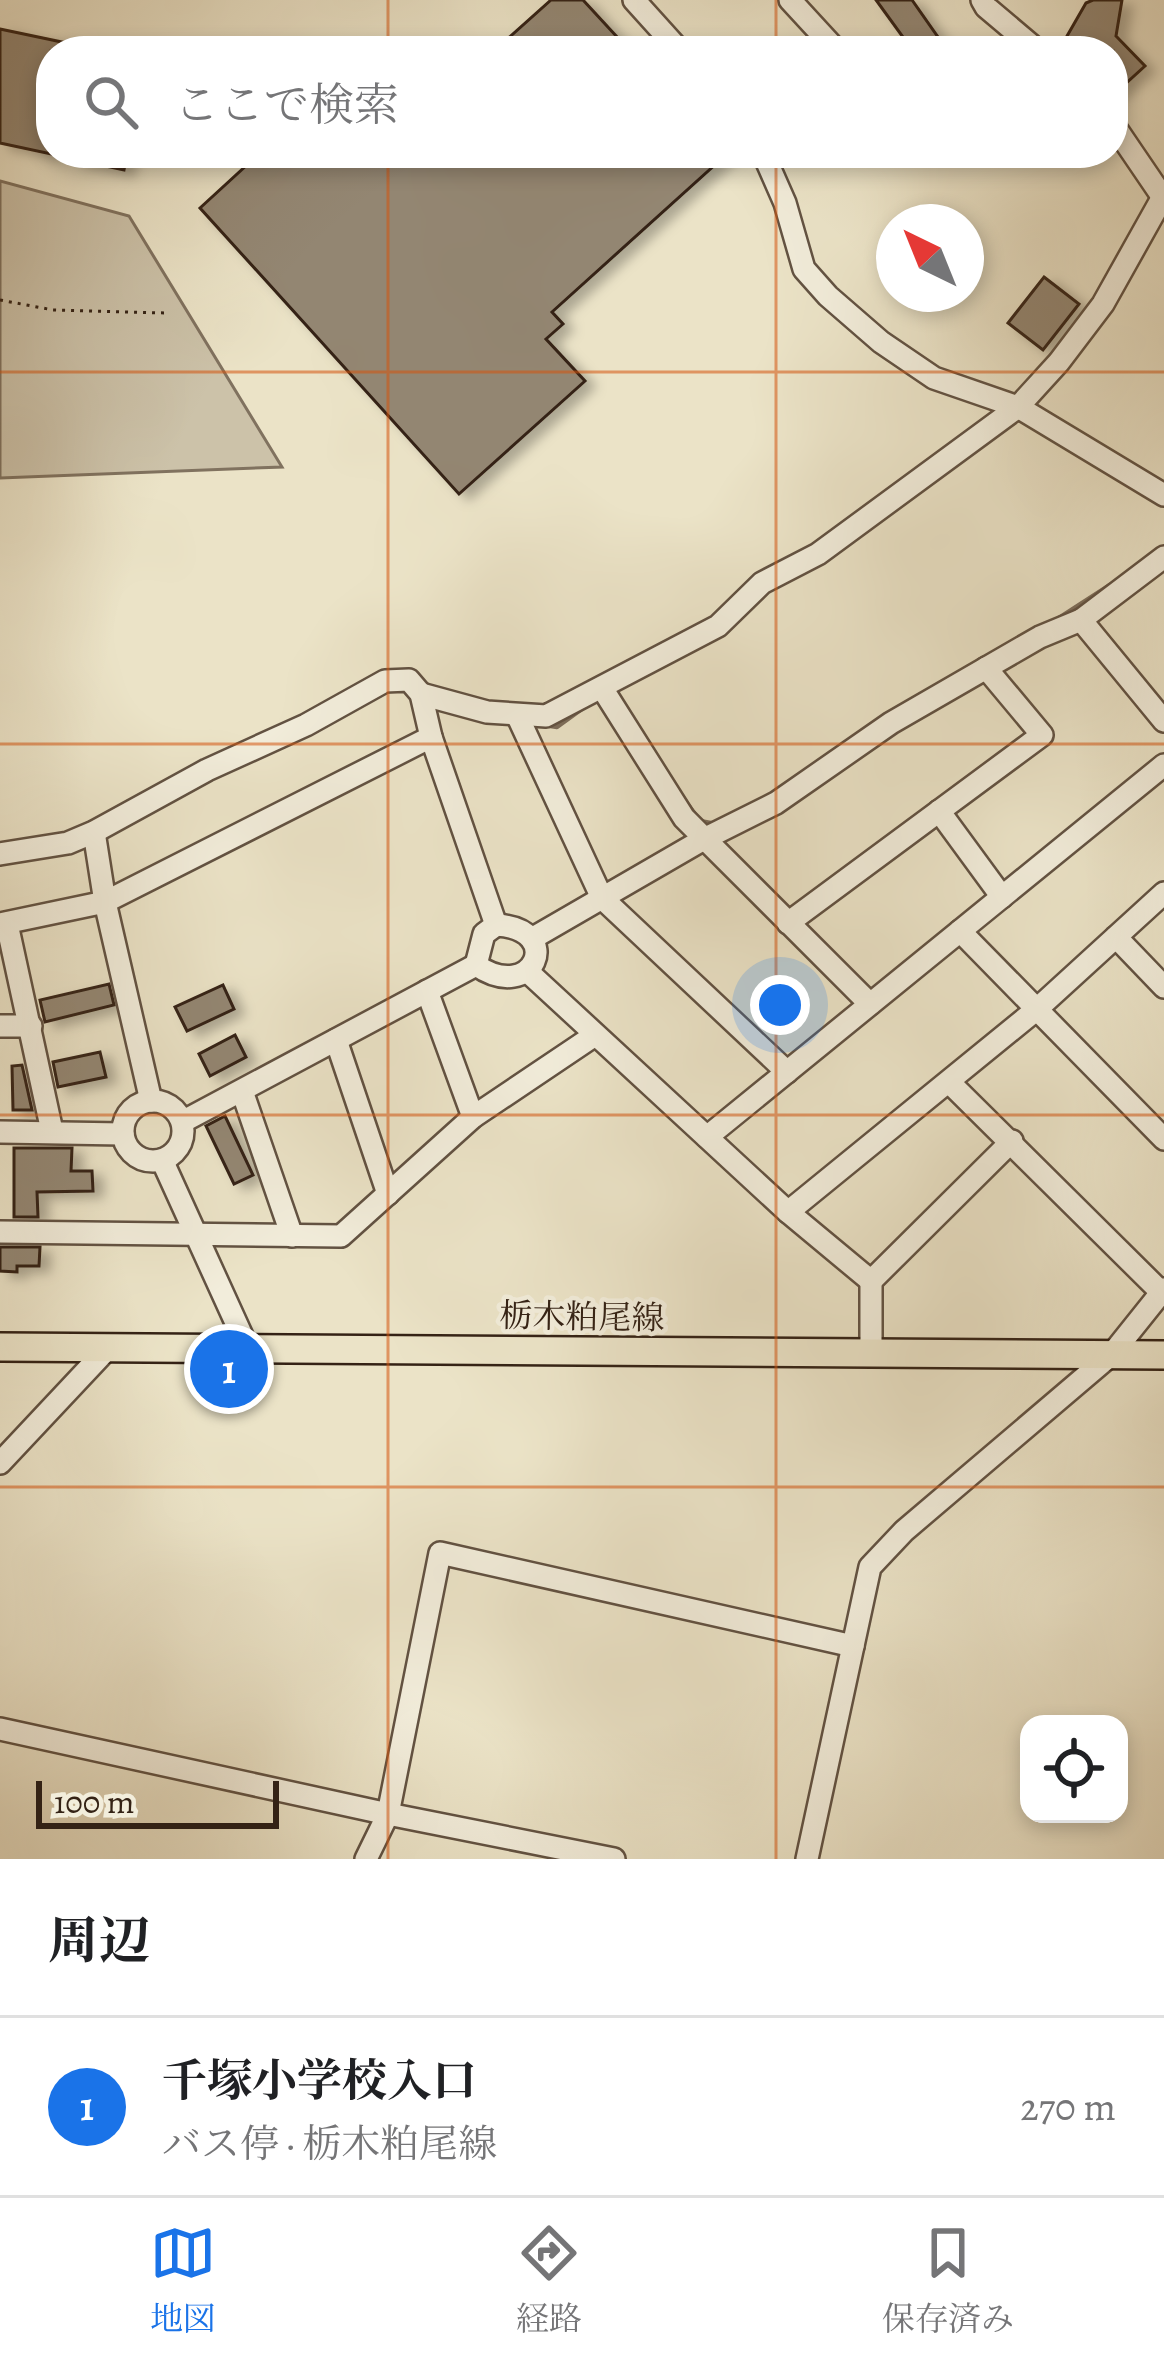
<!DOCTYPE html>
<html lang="ja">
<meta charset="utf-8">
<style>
:root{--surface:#fff;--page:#f2f2f2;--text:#202124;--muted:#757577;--line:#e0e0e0;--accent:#1a73e8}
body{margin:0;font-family:Alegreya,"Noto Serif JP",serif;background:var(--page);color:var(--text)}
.controls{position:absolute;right:36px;bottom:36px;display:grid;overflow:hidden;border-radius:24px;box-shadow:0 6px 18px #0003}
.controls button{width:108px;height:108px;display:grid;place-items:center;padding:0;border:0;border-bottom:3px solid var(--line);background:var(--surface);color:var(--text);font:60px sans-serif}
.compass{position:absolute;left:876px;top:204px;width:108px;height:108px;border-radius:50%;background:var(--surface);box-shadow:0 6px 18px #0003;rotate:317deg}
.scale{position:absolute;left:36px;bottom:30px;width:243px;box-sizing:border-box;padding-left:12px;border:6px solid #342215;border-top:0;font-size:33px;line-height:42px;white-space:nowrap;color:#342215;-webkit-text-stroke:9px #f2eddb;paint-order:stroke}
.you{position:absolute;left:780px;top:1005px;width:42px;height:42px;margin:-30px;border:9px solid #fff;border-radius:50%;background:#1a73e8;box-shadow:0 0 0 18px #1a73e833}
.badge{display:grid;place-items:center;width:78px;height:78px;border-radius:50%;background:var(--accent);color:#fff;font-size:39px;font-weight:700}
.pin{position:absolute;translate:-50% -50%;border:6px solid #fff;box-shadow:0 3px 12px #0006}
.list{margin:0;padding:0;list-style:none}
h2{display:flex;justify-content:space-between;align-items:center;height:156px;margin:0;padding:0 48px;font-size:51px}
h2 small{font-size:39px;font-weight:400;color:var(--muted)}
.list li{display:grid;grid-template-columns:78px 1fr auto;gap:36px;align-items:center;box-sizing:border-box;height:180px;padding:0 48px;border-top:3px solid var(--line)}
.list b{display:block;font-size:45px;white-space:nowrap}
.list p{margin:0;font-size:39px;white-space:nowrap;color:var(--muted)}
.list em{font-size:39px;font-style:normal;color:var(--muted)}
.icon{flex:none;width:66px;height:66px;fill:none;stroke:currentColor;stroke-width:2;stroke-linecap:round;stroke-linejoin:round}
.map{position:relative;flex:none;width:1164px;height:1859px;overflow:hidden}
.search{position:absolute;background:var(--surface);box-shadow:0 6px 18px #0003;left:36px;right:36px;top:36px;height:132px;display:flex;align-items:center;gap:30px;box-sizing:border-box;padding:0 42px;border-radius:48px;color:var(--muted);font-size:45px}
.sheet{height:336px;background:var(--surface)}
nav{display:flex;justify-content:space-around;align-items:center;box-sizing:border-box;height:168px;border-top:3px solid var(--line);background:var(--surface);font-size:33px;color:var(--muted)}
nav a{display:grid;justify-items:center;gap:6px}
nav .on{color:var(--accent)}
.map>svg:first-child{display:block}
</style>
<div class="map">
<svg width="1164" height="1859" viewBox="0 0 1164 1859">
<defs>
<filter id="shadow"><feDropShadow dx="10" dy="5.5" stdDeviation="6" flood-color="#0004"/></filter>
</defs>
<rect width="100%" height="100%" fill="#ebe3c7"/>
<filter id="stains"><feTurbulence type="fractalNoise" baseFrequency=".00167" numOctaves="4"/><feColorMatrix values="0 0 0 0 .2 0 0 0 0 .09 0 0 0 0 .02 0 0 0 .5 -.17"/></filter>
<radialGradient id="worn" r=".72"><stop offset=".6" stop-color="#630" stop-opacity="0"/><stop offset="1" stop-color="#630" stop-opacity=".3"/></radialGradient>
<polygon fill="#ccc2a9" stroke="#80725f" stroke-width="3" points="0,181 129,216 282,467 0,478"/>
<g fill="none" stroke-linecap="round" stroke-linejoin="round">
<g stroke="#7d6e5b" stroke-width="4.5">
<polyline points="1059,618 1110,585"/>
<polyline points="544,725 557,727 586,706"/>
<polyline points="681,795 700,821 716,824"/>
</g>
</g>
<g fill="#938672" stroke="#342215" stroke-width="3" filter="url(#shadow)">
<polygon points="551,0 583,0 630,51 494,51"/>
<polygon points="876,0 912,0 940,40 925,51 913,51"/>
<polygon points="1093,0 1122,0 1116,36 1145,66 1113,95 1113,51 1071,51 1063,43 1086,3"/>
<polygon points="0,29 76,45 75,51 51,51 51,154 0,143"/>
<polygon points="73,153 127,153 124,170 73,159"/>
<polygon points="260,153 728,153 552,312 563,324 546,339 585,381 459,494 200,208"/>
<polygon points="1044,277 1079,304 1043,350 1008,323"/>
<polygon points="109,984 114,1005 45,1022 40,1000"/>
<polygon points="223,985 234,1009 187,1031 175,1007"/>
<polygon points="235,1035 246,1057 210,1076 199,1054"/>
<polygon points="100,1052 106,1077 58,1087 53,1062"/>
<polygon points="22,1065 32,1110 13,1110 12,1066"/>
<polygon points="225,1116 253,1175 234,1184 206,1126"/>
<polygon points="14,1148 72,1148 71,1171 92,1171 93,1191 37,1192 38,1217 14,1217"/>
<polygon points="0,1247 40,1247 39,1266 17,1266 17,1272 0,1271"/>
</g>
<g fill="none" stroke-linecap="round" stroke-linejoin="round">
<defs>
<g id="minor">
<polyline points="634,0 680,51"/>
<polyline points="790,0 837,51"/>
<polyline points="982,0 986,7 1038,51"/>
<polyline points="1113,124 1164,199"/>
<polyline points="763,153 785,203 804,269 828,296 881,342 934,378 1018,407 1164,495"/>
<polyline points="1164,557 1081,620 1164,721"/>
<polyline points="602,688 684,818 870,1004"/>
<polyline points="421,694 487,712 546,716 718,626 762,583 818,554 1018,407 1059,362 1103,304 1164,195"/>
<polyline points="517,715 602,898 787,1072"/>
<polyline points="939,811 1002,897"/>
<polyline points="94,832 105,902 151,1101"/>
<polyline points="0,854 68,843 94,832 207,770 306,725 385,681 409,680 421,694 431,737"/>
<polyline points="788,923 1042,735 986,668"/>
<polyline points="0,924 105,902 431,737 496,925 484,934 476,965"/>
<polyline points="7,924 52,1131"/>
<polyline points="960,931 1164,1139"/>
<polyline points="1116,937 1164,987"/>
<polyline points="533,938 704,839 776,803 891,723 1040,637 1081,620"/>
<path d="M476,965C533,1005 567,929 496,925"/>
<polyline points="527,971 788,1212 871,1281 1012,1141"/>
<polyline points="427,991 473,1117"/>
<polyline points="0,1026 31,1026"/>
<polyline points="336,1040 388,1194"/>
<polyline points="949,1082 1161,1292"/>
<polyline points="242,1091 292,1236"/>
<circle cx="153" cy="1131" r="30"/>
<polyline points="182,1122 476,965"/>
<polyline points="0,1132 123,1134"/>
<polyline points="707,1137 1164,765"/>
<polyline points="162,1160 248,1349"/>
<polyline points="788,1212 1037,1009 1164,893"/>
<polyline points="0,1232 341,1236 473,1117 595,1035"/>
<polyline points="871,1355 871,1281"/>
<polyline points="0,1463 108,1348"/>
<polyline points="0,1729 388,1814 614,1859"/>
<polyline points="366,1859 388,1814 440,1553 853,1646"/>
<polyline points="807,1859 870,1567 904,1531 1112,1354 1164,1289"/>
</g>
<polyline id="major" points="0,1347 1164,1355"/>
</defs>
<use href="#minor" stroke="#625242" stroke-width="26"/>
<use href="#major" stroke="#342215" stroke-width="32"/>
<polyline stroke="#342215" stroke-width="3" stroke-dasharray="3 6" stroke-linecap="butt" points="0,300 53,310 166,313"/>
<use href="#minor" stroke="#f2eddb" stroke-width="21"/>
<use href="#major" stroke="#ebe3c7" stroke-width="27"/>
</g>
<path fill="none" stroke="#d6540d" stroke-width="3" stroke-opacity="0.55" d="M388,0V51M776,0V51M388,153V1859M776,153V1859M0,372H1164M0,744H1164M0,1115H1164M0,1487H1164"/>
<g text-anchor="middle" stroke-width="9" stroke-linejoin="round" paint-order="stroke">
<g font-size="33" fill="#342215" stroke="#f2eddb">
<text transform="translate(582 1316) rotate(1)" y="12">栃木粕尾線</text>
</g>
</g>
<rect width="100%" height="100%" filter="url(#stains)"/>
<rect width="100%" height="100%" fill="url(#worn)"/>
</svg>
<div class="controls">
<button><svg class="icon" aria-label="locate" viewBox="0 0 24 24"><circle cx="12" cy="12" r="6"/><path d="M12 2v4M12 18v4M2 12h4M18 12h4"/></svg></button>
</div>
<svg class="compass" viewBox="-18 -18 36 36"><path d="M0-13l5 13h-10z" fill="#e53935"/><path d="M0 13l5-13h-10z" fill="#757577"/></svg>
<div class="scale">100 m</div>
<div class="you"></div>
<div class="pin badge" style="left:229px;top:1369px">1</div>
<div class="search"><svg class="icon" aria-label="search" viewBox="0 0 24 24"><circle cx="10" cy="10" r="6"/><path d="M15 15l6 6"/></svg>ここで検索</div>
</div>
<section class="sheet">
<h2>周辺<small></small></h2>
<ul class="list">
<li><span class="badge">1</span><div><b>千塚小学校入口</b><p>バス停 · 栃木粕尾線</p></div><em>270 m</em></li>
</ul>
</section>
<nav>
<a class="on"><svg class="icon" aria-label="map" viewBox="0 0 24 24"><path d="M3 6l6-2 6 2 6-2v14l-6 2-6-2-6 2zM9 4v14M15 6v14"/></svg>地図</a>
<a><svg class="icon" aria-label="directions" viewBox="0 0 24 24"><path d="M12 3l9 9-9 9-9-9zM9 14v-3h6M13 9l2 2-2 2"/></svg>経路</a>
<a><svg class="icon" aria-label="saved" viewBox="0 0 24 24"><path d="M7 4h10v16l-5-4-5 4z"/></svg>保存済み</a>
</nav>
